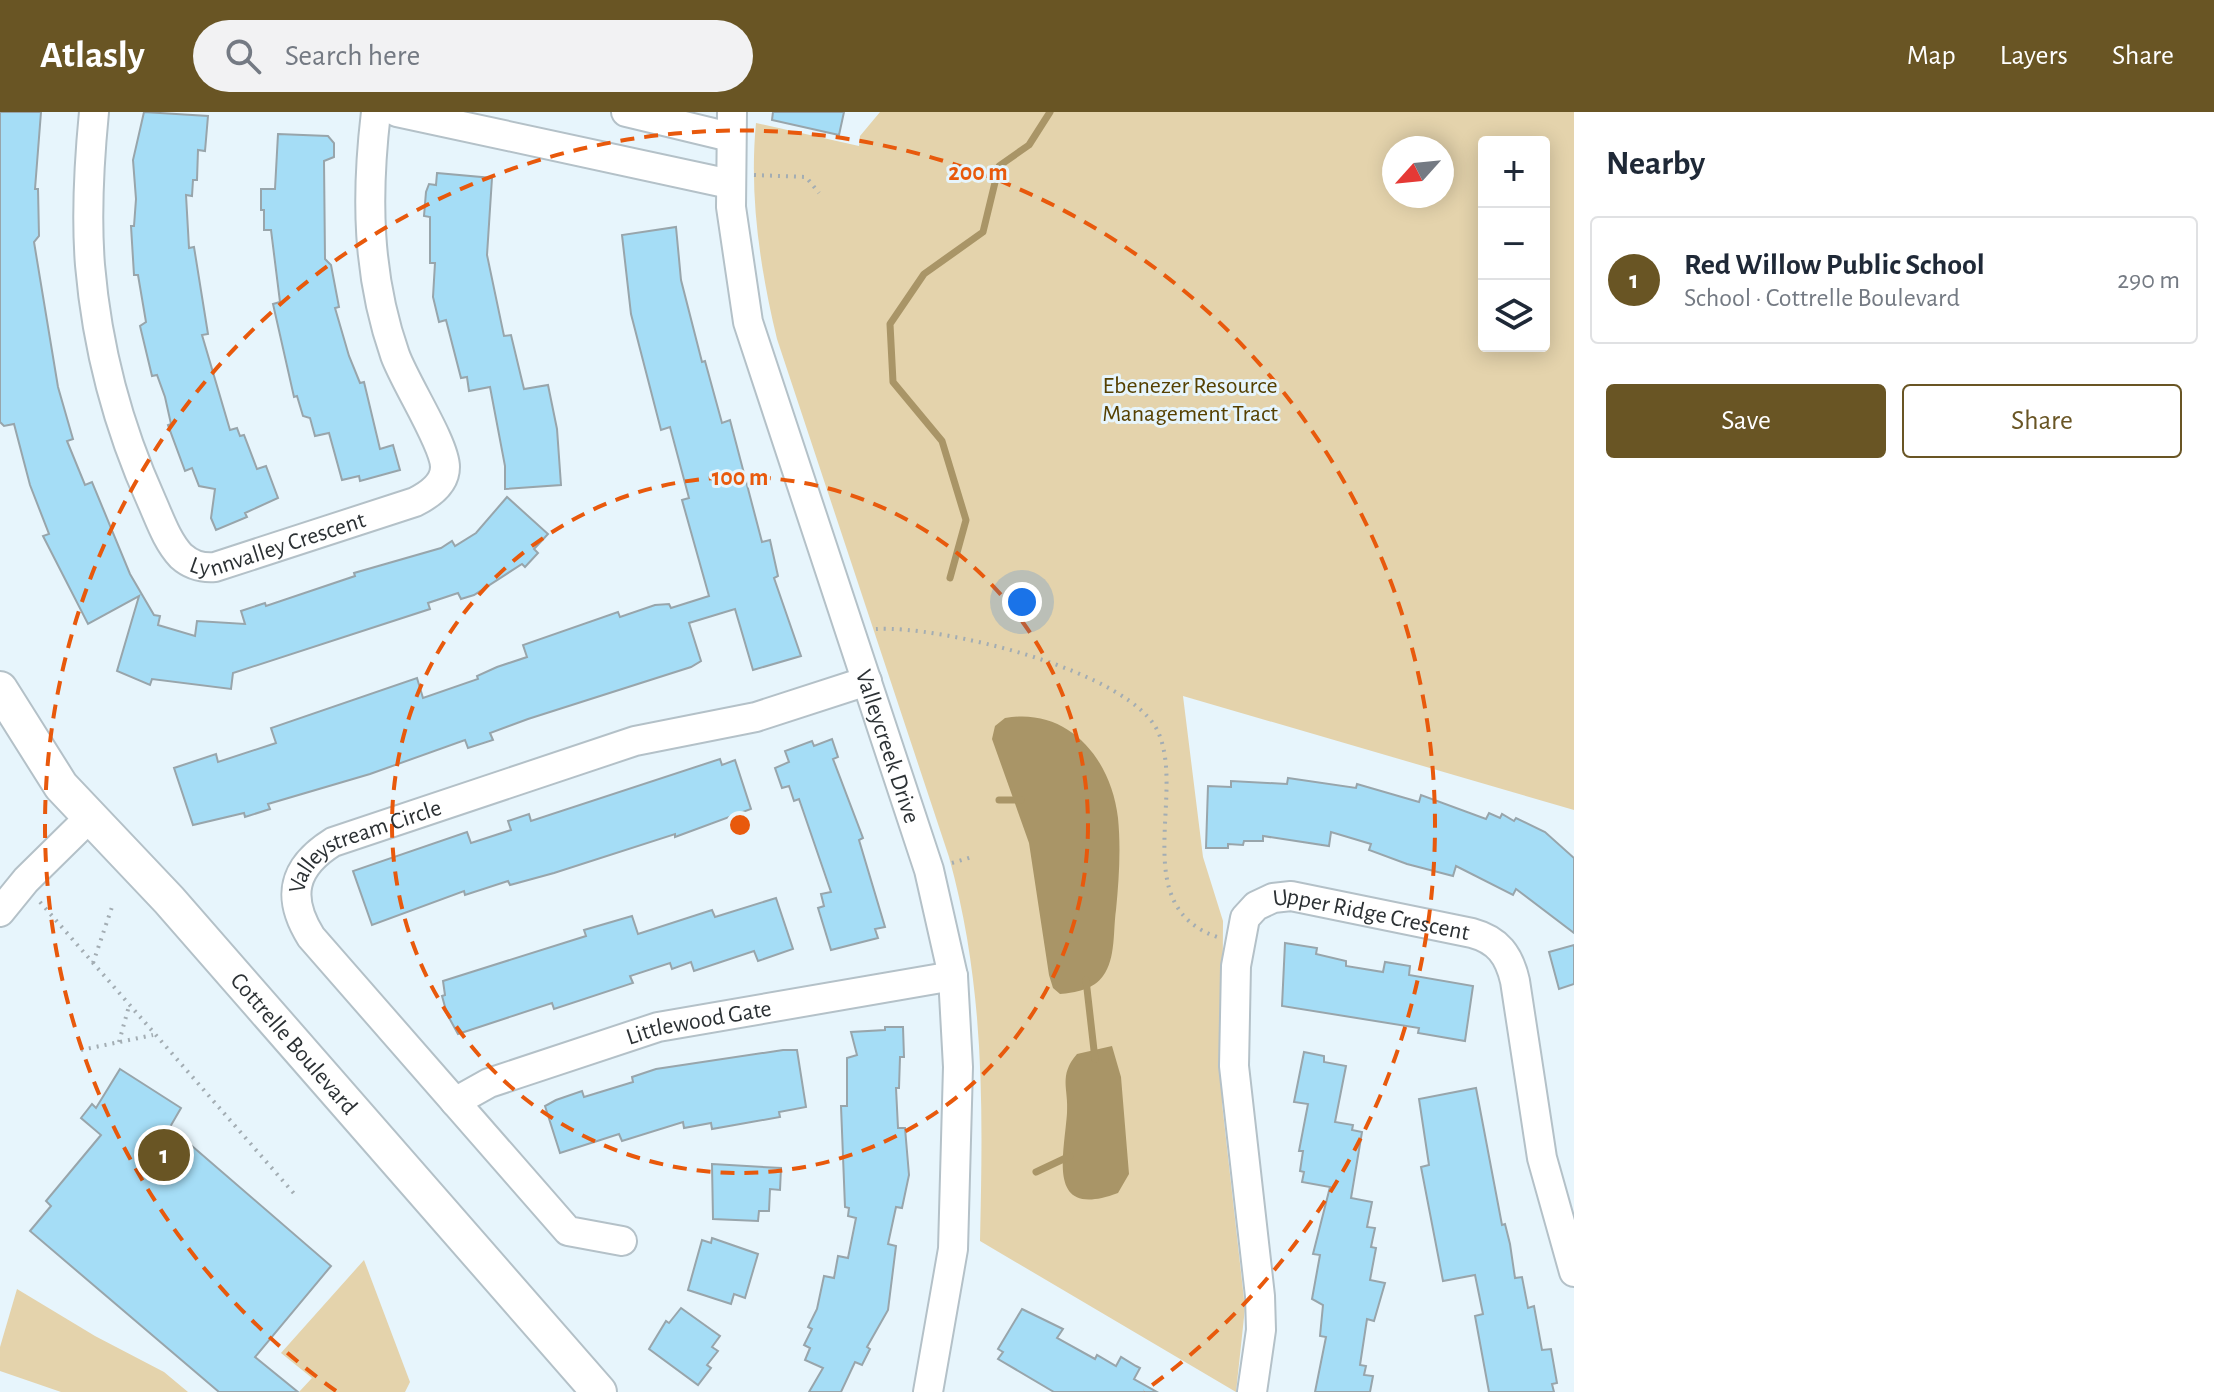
<!DOCTYPE html>
<meta charset="utf-8">
<style>
:root{--surface:#fff;--page:#f2f2f3;--text:#1f2937;--muted:#747a83;--line:#e0e1e3;--accent:#695524}
body{margin:0;font-family:"Alegreya Sans",sans-serif;background:var(--page);color:var(--text)}
.controls{position:absolute;right:24px;top:24px;display:grid;overflow:hidden;border-radius:8px;box-shadow:0 4px 20px #0003}
.controls button{width:72px;height:72px;display:grid;place-items:center;padding:0;border:0;border-bottom:2px solid var(--line);background:var(--surface);color:var(--text);font:40px sans-serif}
.compass{position:absolute;left:1382px;top:24px;width:72px;height:72px;border-radius:50%;background:var(--surface);box-shadow:0 4px 20px #0003;rotate:243deg}
.you{position:absolute;left:1022px;top:490px;width:28px;height:28px;margin:-20px;border:6px solid #fff;border-radius:50%;background:#1a73e8;box-shadow:0 0 0 12px #1a73e833}
.badge{display:grid;place-items:center;width:52px;height:52px;border-radius:50%;background:var(--accent);color:#fff;font-size:26px;font-weight:700}
.pin{position:absolute;translate:-50% -50%;border:4px solid #fff;box-shadow:0 2px 8px #0006}
.list{margin:0;padding:0;list-style:none}
h2{display:flex;justify-content:space-between;align-items:center;height:104px;margin:0;padding:0 32px;font-size:34px}
h2 small{font-size:26px;font-weight:400;color:var(--muted)}
.list li{display:grid;grid-template-columns:52px 1fr auto;gap:24px;align-items:center;box-sizing:border-box;height:128px;margin:0 16px 16px;padding:0 16px;border:2px solid var(--line);border-radius:8px}
.list b{display:block;font-size:30px;white-space:nowrap}
.list p{margin:0;font-size:26px;white-space:nowrap;color:var(--muted)}
.list em{font-size:26px;font-style:normal;color:var(--muted)}
.actions{display:flex;gap:16px;padding:24px 32px}
.actions a{flex:1;padding:18px 0;border:2px solid var(--accent);border-radius:8px;text-align:center;font-size:28px;color:var(--accent)}
.actions .main{background:var(--accent);color:#fff}
.icon{flex:none;width:44px;height:44px;fill:none;stroke:currentColor;stroke-width:2;stroke-linecap:round;stroke-linejoin:round}
.map{position:relative;flex:none;width:1574px;height:1280px;overflow:hidden}
header{display:flex;align-items:center;gap:48px;box-sizing:border-box;height:112px;padding:0 40px;background:var(--accent);color:#fff}
header strong{font-size:38px}
nav{display:flex;gap:44px;margin-inline-start:auto;font-size:28px}
.search{width:560px;height:72px;background:var(--page);display:flex;align-items:center;gap:20px;box-sizing:border-box;padding:0 28px;border-radius:44px;color:var(--muted);font-size:30px}
main{display:flex}
aside{flex:1;background:var(--surface)}
.map>svg:first-child{display:block}
</style>
<header>
<strong>Atlasly</strong>
<div class="search"><svg class="icon" aria-label="search" viewBox="0 0 24 24"><circle cx="10" cy="10" r="6"/><path d="M15 15l6 6"/></svg>Search here</div>
<nav><a>Map</a><a>Layers</a><a>Share</a></nav>
</header>
<main>
<div class="map">
<svg width="1574" height="1280" viewBox="0 0 1574 1280">
<rect width="100%" height="100%" fill="#e7f5fc"/>
<g fill="#e4d3ac" fill-rule="evenodd">
<path d="M880,0H1574V698L1183,584L1203,745L1223,809L1222,991L1245,1196L1236,1280L980,1129C983,996 985,875 949,745L777,227C760,156 749,84 756,11L859,34L860,24ZM1484,30H1544V234H1484ZM1394,36H1442V84H1394Z"/>
<polygon points="364,1148 410,1270 405,1280 299,1280 312,1266 281,1241"/>
<polygon points="17,1177 95,1224 164,1260 188,1280 61,1280 0,1259 0,1235"/>
</g>
<g fill="#a99567">
<path d="M1005,606C1068,595 1111,646 1118,706C1121,736 1119,768 1116,798C1113,818 1116,847 1103,864C1094,877 1075,881 1060,882L1053,876L1049,863L1029,731L992,627L995,614Z"/>
<path d="M1112,934L1121,965L1129,1062L1118,1081C1046,1108 1064,1045 1067,1001C1069,977 1058,964 1077,942Z"/>
</g>
<g fill="none" stroke-linecap="round" stroke-linejoin="round">
<g stroke="#a99567" stroke-width="7">
<polyline points="950,466 966,408 942,329 893,270 890,212 924,162 983,120 999,54 1029,33 1050,0"/>
<polyline points="999,688 1021,688"/>
<polyline points="1086,868 1095,947"/>
<polyline points="1036,1060 1070,1044"/>
</g>
</g>
<g fill="#a5ddf6" stroke="#98a5ab" stroke-width="2">
<polygon points="0,0 41,0 35,77 38,77 39,124 34,130 58,275 73,327 67,329 85,373 92,370 130,462 154,503 160,504 158,513 195,524 197,509 245,512 241,499 265,491 266,494 355,464 354,461 441,436 452,429 455,434 476,421 507,385 548,422 534,437 538,441 525,455 522,452 474,483 461,487 458,481 428,491 430,497 233,561 231,577 152,567 150,573 117,559 139,484 88,512 43,424 49,422 30,373 14,312 4,314 0,310"/>
<polygon points="144,0 208,4 205,39 198,38 197,68 193,68 192,84 186,83 189,136 194,135 208,222 202,223 230,318 237,316 240,324 244,323 257,357 266,354 278,386 245,401 247,405 216,418 211,406 215,377 199,374 192,356 185,359 168,313 171,312 165,285 157,263 152,264 140,214 146,210 138,163 134,163 131,114 134,114 136,87 133,48"/>
<polygon points="773,0 844,0 839,23 772,8"/>
<polygon points="278,22 328,24 334,31 334,45 324,49 325,147 331,153 339,195 335,196 349,244 360,271 364,270 380,337 393,333 400,358 360,369 359,364 342,368 329,321 315,324 310,306 303,304 297,284 294,285 273,192 280,190 271,118 264,118 264,98 261,98 261,77 275,77"/>
<polygon points="437,61 492,66 487,143 504,224 511,223 524,277 548,273 557,317 561,373 505,377 505,354 490,275 469,279 467,265 461,266 446,208 439,210 433,185 435,151 430,151 430,105 424,104 426,80 429,72 436,73"/>
<polygon points="676,115 681,168 702,250 705,249 722,311 730,308 762,430 770,428 778,464 774,466 801,544 753,558 735,497 689,511 701,549 691,555 528,607 490,621 493,628 468,636 465,628 370,662 268,692 270,697 245,705 244,701 193,713 174,656 216,642 218,650 276,631 271,616 417,566 423,586 478,567 477,564 497,555 527,545 523,533 618,500 620,505 655,493 669,492 671,496 709,484 682,388 689,386 670,315 661,318 631,202 622,123"/>
<polygon points="832,627 838,645 833,647 863,726 859,728 885,815 875,817 878,826 831,838 818,796 824,794 821,782 831,780 799,687 794,689 789,674 782,676 775,656 789,650 785,639 812,629 814,634"/>
<polygon points="720,647 722,653 735,648 751,697 675,725 675,722 554,761 510,773 508,769 465,783 464,779 372,813 353,759 467,720 471,731 511,718 508,709 529,702 531,709"/>
<polygon points="1288,666 1356,676 1357,672 1419,690 1421,683 1486,707 1489,701 1500,706 1502,702 1514,709 1516,706 1545,720 1574,746 1574,821 1516,777 1513,783 1456,754 1453,764 1407,752 1369,738 1371,732 1331,720 1329,734 1263,724 1263,729 1244,729 1243,733 1228,732 1228,736 1206,736 1208,674 1231,675 1231,669 1287,672"/>
<polygon points="776,786 793,837 758,849 754,839 694,859 691,850 672,857 670,851 630,864 633,871 554,897 552,891 458,922 447,902 442,884 445,883 443,869 586,824 584,818 632,804 638,822 712,798 715,805"/>
<polygon points="1285,831 1317,836 1316,842 1346,849 1346,854 1383,860 1385,850 1410,854 1409,863 1473,874 1465,929 1418,921 1419,916 1282,894"/>
<polygon points="1574,833 1574,872 1559,877 1549,840"/>
<polygon points="885,915 903,915 904,945 900,945 899,976 896,976 898,1016 905,1016 909,1063 902,1096 896,1095 888,1132 896,1134 888,1198 867,1235 870,1237 862,1253 855,1250 841,1280 809,1280 823,1256 805,1248 810,1236 804,1233 812,1217 808,1215 817,1197 824,1164 834,1166 838,1144 848,1146 856,1106 848,1104 849,1096 845,1095 841,994 847,994 847,946 857,943 851,920 885,918"/>
<polygon points="783,938 797,938 806,995 779,1000 780,1005 712,1017 711,1011 684,1016 683,1010 622,1029 619,1022 560,1041 545,994 556,988 582,979 584,985 633,970 632,965 656,957"/>
<polygon points="1304,940 1324,944 1324,950 1346,954 1335,1010 1353,1013 1352,1018 1362,1020 1351,1086 1372,1090 1367,1115 1375,1116 1371,1135 1376,1136 1370,1168 1385,1171 1374,1209 1367,1207 1360,1253 1366,1254 1364,1263 1373,1264 1370,1280 1315,1280 1326,1225 1320,1224 1323,1193 1312,1187 1320,1143 1313,1142 1330,1075 1302,1070 1304,1060 1300,1059 1303,1039 1299,1039 1308,992 1294,990"/>
<polygon points="120,957 181,996 170,1015 331,1154 255,1245 298,1280 219,1280 30,1119 51,1094 46,1089 101,1023 81,1006 92,992 96,996"/>
<polygon points="1476,976 1502,1113 1505,1112 1510,1132 1515,1166 1522,1165 1528,1196 1534,1194 1542,1238 1551,1237 1557,1271 1552,1272 1554,1280 1489,1280 1475,1204 1483,1202 1475,1163 1443,1169 1421,1055 1429,1053 1419,987"/>
<polygon points="712,1052 781,1056 780,1078 770,1077 769,1099 759,1099 758,1109 713,1107"/>
<polygon points="712,1126 758,1142 745,1186 734,1182 731,1192 688,1178 702,1128 711,1131"/>
<polygon points="681,1196 720,1224 712,1235 718,1239 707,1253 711,1256 698,1273 649,1237 666,1209 669,1211"/>
<polygon points="1022,1197 1063,1217 1057,1226 1095,1247 1097,1243 1116,1254 1121,1245 1136,1254 1140,1256 1134,1267 1157,1280 1054,1280 998,1247 1003,1240 998,1237"/>
</g>
<g fill="none" stroke-linecap="round" stroke-linejoin="round">
<defs>
<g id="minor">
<path id="s1" d="M94,0C89,51 86,102 90,153C97,235 118,315 152,390C160,408 167,429 181,444C191,453 201,456 215,455L415,390C429,383 445,372 445,355C445,332 405,271 395,243C367,163 366,84 376,0"/>
<polyline points="397,0 730,72"/>
<polyline points="626,0 730,25"/>
<path id="s2" d="M732,0L731,95L748,210L929,758L953,864L958,955L953,1137L928,1280"/>
<polyline points="0,800 26,768 90,705"/>
<path id="s3" d="M455,990L489,971L658,915L953,864"/>
<path id="s4" d="M622,1129L568,1119L311,825C286,785 293,755 333,730L635,629L756,605L867,569"/>
<path id="s5" d="M1252,1280L1261,1218L1260,1184L1234,954L1236,854L1245,806L1256,794L1273,786L1291,784L1472,821C1498,828 1509,843 1515,869L1542,1046L1574,1160"/>
</g>
<g id="major">
<path id="s6" d="M0,577L61,674L169,788L599,1280"/>
</g>
</defs>
<use href="#minor" stroke="#b4c1c8" stroke-width="32"/>
<use href="#major" stroke="#b4c1c8" stroke-width="38"/>
<g stroke="#a3adb3" stroke-width="4" stroke-dasharray="2 6" stroke-linecap="butt">
<polyline points="754,63 806,65 819,81"/>
<path d="M876,517C939,513 1134,559 1159,622C1185,685 1128,794 1217,825"/>
<polyline points="952,751 972,745"/>
<polyline points="40,790 297,1085"/>
<polyline points="93,851 112,795"/>
<polyline points="119,930 129,894"/>
<polyline points="81,938 153,923"/>
</g>
<use href="#minor" stroke="#fff" stroke-width="28"/>
<use href="#major" stroke="#fff" stroke-width="34"/>
</g>
<g fill="none" stroke="#e8590c" stroke-width="4" stroke-dasharray="14 10">
<circle cx="740" cy="713" r="348"/>
<path d="M336 1279A695 695 0 1 1 1144 1279"/>
</g>
<g text-anchor="middle" stroke-width="6" stroke-linejoin="round" paint-order="stroke">
<g font-size="24" fill="#554001" stroke="#e7f5fc">
<text x="1190" y="281">Ebenezer Resource<tspan x="1190" dy="28">Management Tract</tspan></text>
</g>
<g font-size="24" fill="#2c3134" stroke="#e7f5fc">
<text dy="8" stroke="none"><textPath href="#s1" startOffset="564">Lynnvalley Crescent</textPath></text>
<text dy="8" stroke="none"><textPath href="#s2" startOffset="658">Valleycreek Drive</textPath></text>
<text dy="8" stroke="none"><textPath href="#s4" startOffset="582">Valleystream Circle</textPath></text>
<text dy="8" stroke="none"><textPath href="#s5" startOffset="612">Upper Ridge Crescent</textPath></text>
<text dy="8" stroke="none"><textPath href="#s3" startOffset="258">Littlewood Gate</textPath></text>
<text dy="8" stroke="none"><textPath href="#s6" startOffset="462">Cottrelle Boulevard</textPath></text>
</g>
</g>
<circle cx="740" cy="713" r="12" fill="#e8590c" stroke="#e7f5fc" stroke-width="4"/>
<g font-size="24" text-anchor="middle" font-weight="bold" fill="#e8590c" stroke="#e7f5fc" stroke-width="6" stroke-linejoin="round" paint-order="stroke">
<text x="978" y="68">200 m</text>
<text x="740" y="373">100 m</text>
</g>
</svg>
<div class="controls">
<button>+</button>
<button>−</button>
<button><svg class="icon" aria-label="layers" viewBox="0 0 24 24"><path d="M12 4l9 5-9 5-9-5zM3 14l9 5 9-5"/></svg></button>
</div>
<svg class="compass" viewBox="-18 -18 36 36"><path d="M0-13l5 13h-10z" fill="#e53935"/><path d="M0 13l5-13h-10z" fill="#747a83"/></svg>
<div class="you"></div>
<div class="pin badge" style="left:164px;top:1043px">1</div>
</div>
<aside>
<h2>Nearby<small></small></h2>
<ul class="list">
<li><span class="badge">1</span><div><b>Red Willow Public School</b><p>School · Cottrelle Boulevard</p></div><em>290 m</em></li>
</ul>
<div class="actions"><a class="main">Save</a><a>Share</a></div>
</aside>
</main>
